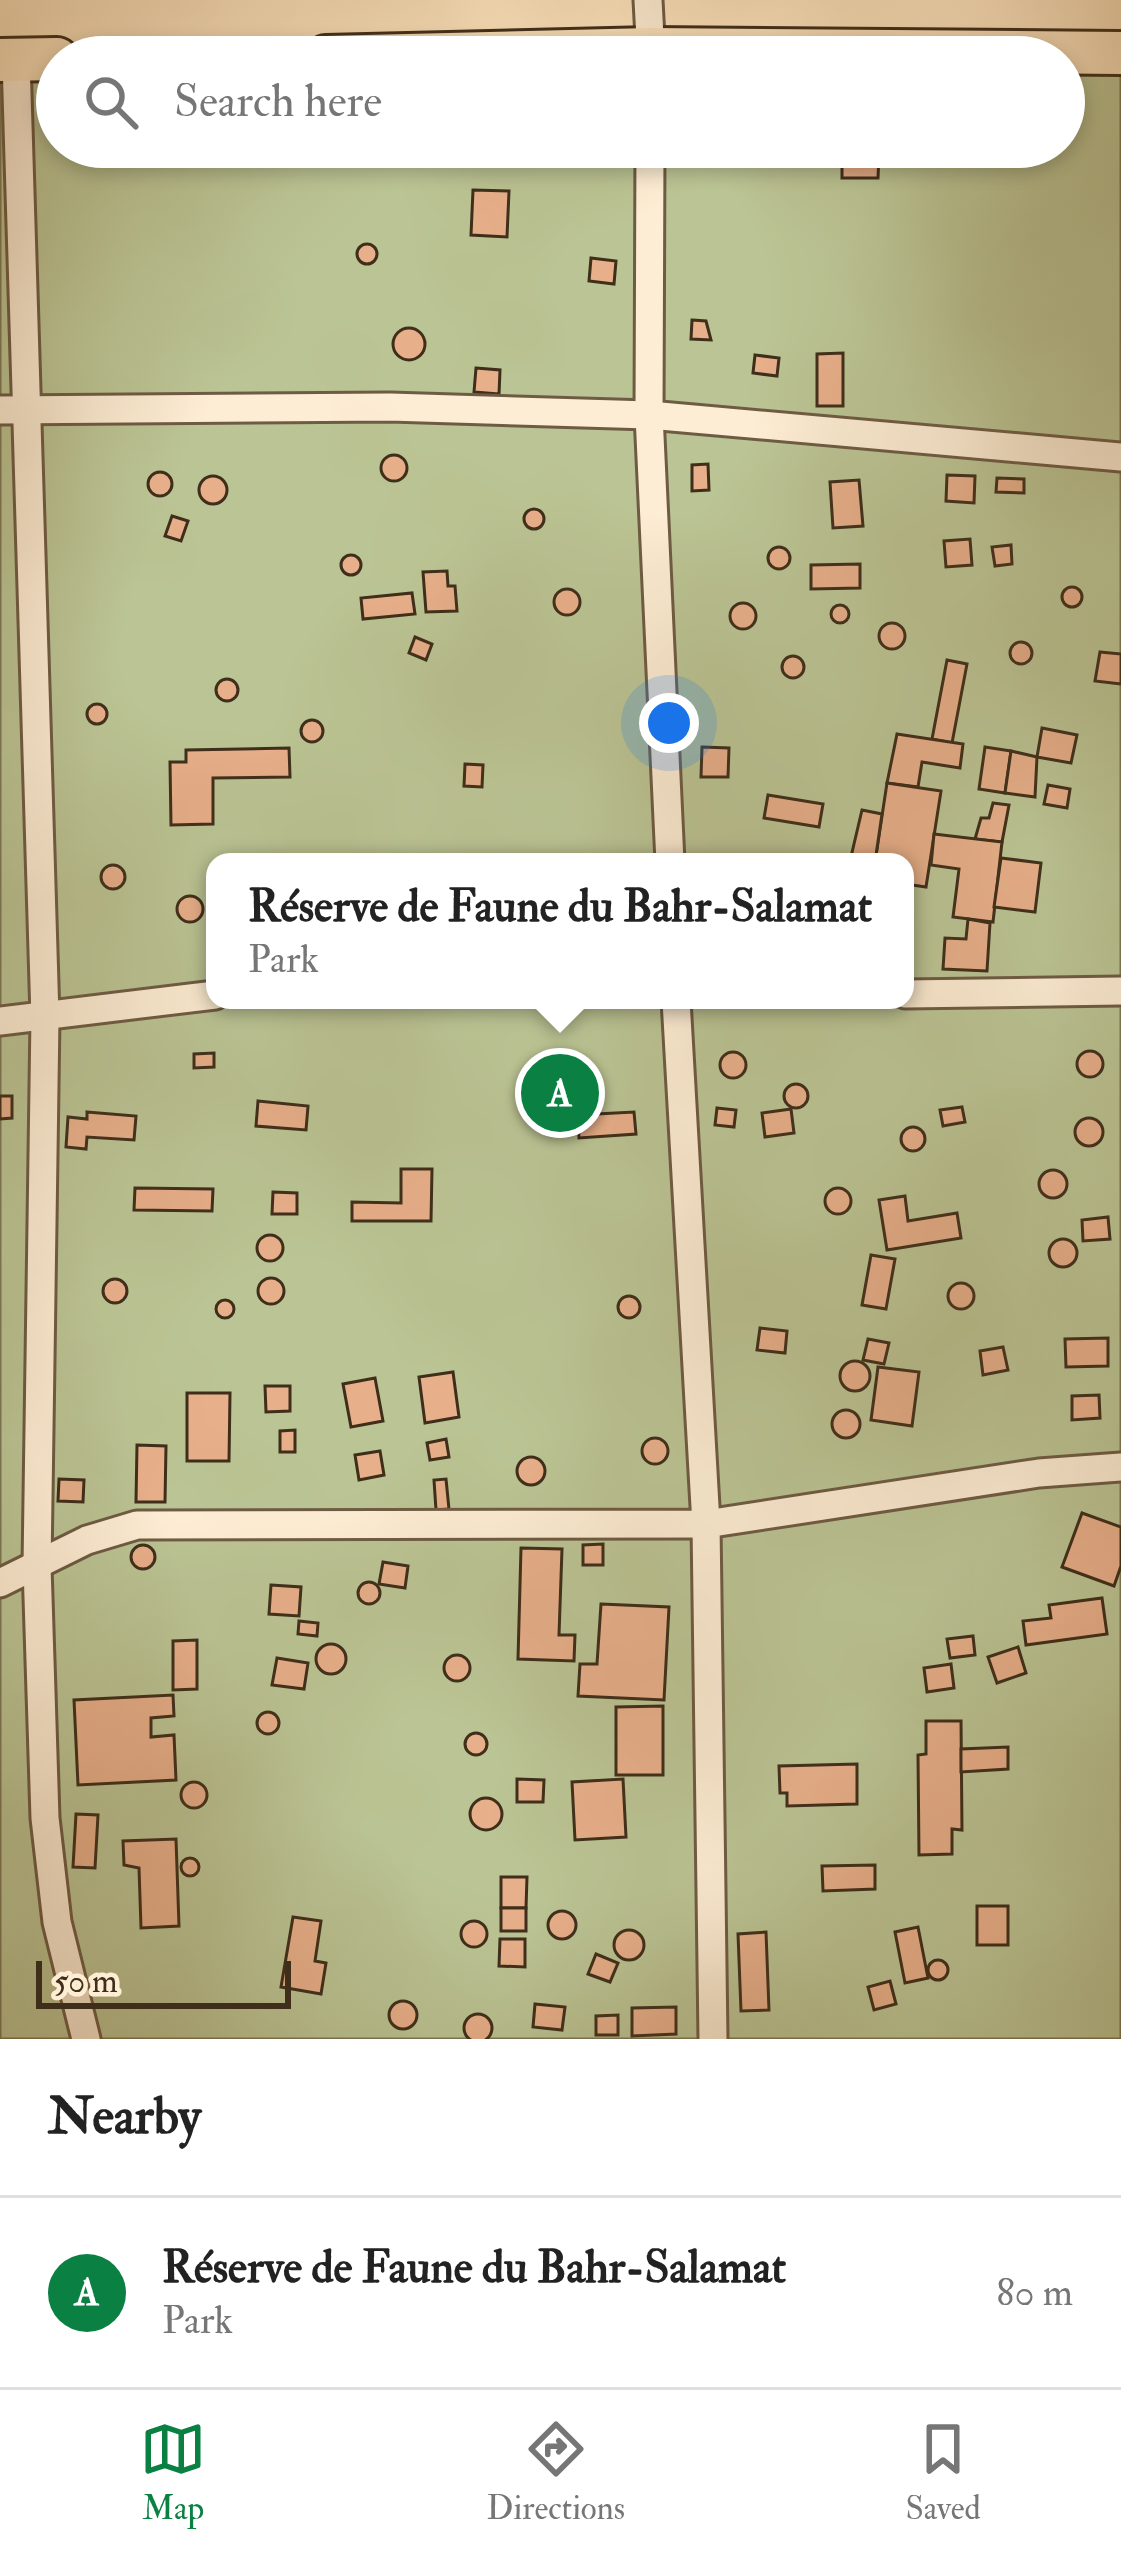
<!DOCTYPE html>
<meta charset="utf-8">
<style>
:root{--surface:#fff;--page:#f2f2f2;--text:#222;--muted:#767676;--line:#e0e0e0;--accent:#0b8043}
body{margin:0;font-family:"IM FELL Double Pica",serif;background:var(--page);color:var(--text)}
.scale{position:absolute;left:36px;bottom:30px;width:255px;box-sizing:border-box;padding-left:12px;border:6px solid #3e2e1a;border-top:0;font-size:33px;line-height:42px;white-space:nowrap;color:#3e2e1a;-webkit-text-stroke:9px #fdedd4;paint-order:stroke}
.you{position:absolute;left:669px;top:723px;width:42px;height:42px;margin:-30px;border:9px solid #fff;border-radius:50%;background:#1a73e8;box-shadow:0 0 0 18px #1a73e833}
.badge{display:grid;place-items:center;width:78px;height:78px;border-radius:50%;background:var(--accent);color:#fff;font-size:39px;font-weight:700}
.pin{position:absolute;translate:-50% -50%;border:6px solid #fff;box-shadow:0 3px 12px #0006}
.popup{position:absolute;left:206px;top:853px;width:708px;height:156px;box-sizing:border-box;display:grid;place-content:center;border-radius:24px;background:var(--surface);filter:drop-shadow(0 3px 9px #0005);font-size:39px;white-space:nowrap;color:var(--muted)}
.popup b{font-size:45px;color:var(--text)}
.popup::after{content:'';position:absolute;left:50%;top:100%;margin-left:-24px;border:24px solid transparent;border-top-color:var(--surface)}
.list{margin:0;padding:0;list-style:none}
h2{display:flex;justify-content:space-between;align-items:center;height:156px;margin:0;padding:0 48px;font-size:51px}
h2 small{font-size:39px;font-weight:400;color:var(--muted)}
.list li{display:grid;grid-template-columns:78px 1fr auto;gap:36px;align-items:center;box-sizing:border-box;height:192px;padding:0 48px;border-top:3px solid var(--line)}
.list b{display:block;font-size:45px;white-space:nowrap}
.list p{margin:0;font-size:39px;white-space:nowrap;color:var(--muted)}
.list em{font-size:39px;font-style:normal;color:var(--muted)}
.icon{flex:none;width:66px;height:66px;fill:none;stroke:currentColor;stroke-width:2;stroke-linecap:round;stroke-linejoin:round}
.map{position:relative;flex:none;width:1121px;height:2039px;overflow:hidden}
.search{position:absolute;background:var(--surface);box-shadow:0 6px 18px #0003;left:36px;right:36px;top:36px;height:132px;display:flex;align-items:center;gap:30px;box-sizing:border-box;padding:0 42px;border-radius:66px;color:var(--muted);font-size:45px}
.sheet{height:348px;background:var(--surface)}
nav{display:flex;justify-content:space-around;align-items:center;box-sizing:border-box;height:168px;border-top:3px solid var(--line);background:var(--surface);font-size:33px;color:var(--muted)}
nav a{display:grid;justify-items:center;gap:6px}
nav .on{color:var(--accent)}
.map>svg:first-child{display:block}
</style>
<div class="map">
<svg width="1121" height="2039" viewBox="0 0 1121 2039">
<rect width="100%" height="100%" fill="#fce3bd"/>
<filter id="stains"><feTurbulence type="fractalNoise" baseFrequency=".00167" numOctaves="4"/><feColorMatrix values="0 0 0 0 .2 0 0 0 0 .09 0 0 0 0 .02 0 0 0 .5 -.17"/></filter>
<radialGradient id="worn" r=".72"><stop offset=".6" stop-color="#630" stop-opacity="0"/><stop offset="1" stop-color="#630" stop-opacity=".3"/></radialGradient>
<path fill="#bbc494" stroke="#7c7957" stroke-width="3" fill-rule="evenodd" d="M1121,54V2039H0V60L57,59V147H1064V57ZM215,862H905V1000H215Z"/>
<g fill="#e7af8a" stroke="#3e2e1a" stroke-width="3">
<polygon points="482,147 582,147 582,155 482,152"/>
<polygon points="842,154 879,154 878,178 842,178"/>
<polygon points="473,190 509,191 507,237 471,235"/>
<circle cx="367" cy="254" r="10"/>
<polygon points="591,258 616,261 614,284 589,281"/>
<polygon points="692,320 706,321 711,340 691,339"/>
<circle cx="409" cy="344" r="16"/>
<polygon points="843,353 843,406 817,406 817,354"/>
<polygon points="755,355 779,358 777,376 753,373"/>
<polygon points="476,368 500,370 499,394 474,392"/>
<circle cx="394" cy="468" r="13"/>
<polygon points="708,464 709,490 692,491 692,465"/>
<circle cx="160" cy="484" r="12"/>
<polygon points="947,475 975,476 974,503 946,501"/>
<circle cx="213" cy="490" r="14"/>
<polygon points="997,478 1024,479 1024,493 996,492"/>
<polygon points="859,480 863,526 833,528 830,482"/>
<circle cx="534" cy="519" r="10"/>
<polygon points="172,516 188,521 181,541 165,536"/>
<polygon points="970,539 972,565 946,567 944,541"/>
<polygon points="1011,545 1012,564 995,566 992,547"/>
<circle cx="779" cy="558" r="11"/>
<circle cx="351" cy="565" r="10"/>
<polygon points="860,564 860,588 811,589 811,565"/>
<polygon points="447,571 448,586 455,586 457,611 426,612 423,572"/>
<circle cx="1072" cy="597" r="10"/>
<circle cx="567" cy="602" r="13"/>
<polygon points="412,593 415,614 363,619 361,598"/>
<circle cx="743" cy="616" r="13"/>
<circle cx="840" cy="614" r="9"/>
<circle cx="892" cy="636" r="13"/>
<polygon points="415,637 432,644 426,660 409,653"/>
<circle cx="1021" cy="653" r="11"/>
<polygon points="1100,652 1121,654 1121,684 1095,681"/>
<circle cx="793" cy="667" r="11"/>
<polygon points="947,660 967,664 952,743 932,739"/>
<circle cx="227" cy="690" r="11"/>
<circle cx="97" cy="714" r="10"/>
<circle cx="312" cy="731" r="11"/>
<polygon points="1042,728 1077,735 1071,763 1037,757"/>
<polygon points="897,734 963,744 960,768 922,762 918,787 887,783"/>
<polygon points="702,747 729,748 728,777 701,777"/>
<polygon points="985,747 1011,751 1005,793 979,789"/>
<polygon points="289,748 290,777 213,778 213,824 171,825 170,762 186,762 186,750"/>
<polygon points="1011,751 1037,757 1035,797 1005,793"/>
<polygon points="465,764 483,765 482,787 464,786"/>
<polygon points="887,783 941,791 926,887 905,884 905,862 875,862"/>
<polygon points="1048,785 1070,789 1067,808 1044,804"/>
<polygon points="768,795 823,804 819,827 764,818"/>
<polygon points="993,803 1009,805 1002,842 975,839 981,818 989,818"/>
<polygon points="862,810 882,814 875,862 850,861"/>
<polygon points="934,834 1002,842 993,922 953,917 959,869 931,865"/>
<polygon points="1001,858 1041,863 1035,912 994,907"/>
<circle cx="113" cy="877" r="12"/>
<circle cx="190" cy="909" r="13"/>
<polygon points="968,919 990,923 987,971 943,969 945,938 966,939"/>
<circle cx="1090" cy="1064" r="13"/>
<circle cx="733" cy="1065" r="13"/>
<polygon points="214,1053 214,1067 194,1068 194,1054"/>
<circle cx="796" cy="1096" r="12"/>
<polygon points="0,1096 12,1096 12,1118 0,1119"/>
<polygon points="258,1101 308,1106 306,1130 256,1126"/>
<polygon points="962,1107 965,1122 943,1126 940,1110"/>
<polygon points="717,1108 736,1110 734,1127 715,1125"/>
<polygon points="791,1109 794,1133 765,1137 762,1113"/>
<polygon points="87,1112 136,1116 134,1140 87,1137 86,1149 66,1147 68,1117 87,1119"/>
<polygon points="634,1112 636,1134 579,1138 578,1115"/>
<circle cx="1089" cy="1132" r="14"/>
<circle cx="913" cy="1139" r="12"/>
<polygon points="401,1169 432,1169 431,1221 352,1221 352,1202 401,1203"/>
<circle cx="1053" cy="1184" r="14"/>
<circle cx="838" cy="1201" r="13"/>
<polygon points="135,1188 213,1189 212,1211 134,1210"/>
<polygon points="273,1192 297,1193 297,1214 272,1214"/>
<polygon points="905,1196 908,1221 957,1213 961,1238 887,1250 879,1200"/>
<polygon points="1108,1217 1110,1239 1083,1241 1082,1220"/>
<circle cx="270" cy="1248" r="13"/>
<circle cx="1063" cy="1253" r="14"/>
<polygon points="871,1255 895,1259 886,1309 862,1305"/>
<circle cx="271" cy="1291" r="13"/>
<circle cx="115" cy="1291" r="12"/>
<circle cx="961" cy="1296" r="13"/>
<circle cx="629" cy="1307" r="11"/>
<circle cx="225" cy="1309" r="9"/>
<polygon points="760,1328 787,1331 785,1353 757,1350"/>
<polygon points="1108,1338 1108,1366 1066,1367 1065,1339"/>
<polygon points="868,1339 889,1343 884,1364 863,1360"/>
<polygon points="1003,1347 1008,1370 983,1375 980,1351"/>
<circle cx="855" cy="1376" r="15"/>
<polygon points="878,1367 919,1372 912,1426 871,1420"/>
<polygon points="453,1372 459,1417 425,1423 419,1377"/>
<polygon points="375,1378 383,1421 351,1427 343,1384"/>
<polygon points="265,1386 290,1386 290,1411 266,1412"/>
<polygon points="187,1393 230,1393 229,1461 187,1461"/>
<polygon points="1099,1395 1100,1418 1072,1420 1072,1396"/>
<circle cx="846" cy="1424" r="14"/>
<polygon points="295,1430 295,1452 280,1452 280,1431"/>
<circle cx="655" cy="1451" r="13"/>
<polygon points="446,1439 449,1457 430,1460 427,1443"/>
<polygon points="137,1445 166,1446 165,1502 136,1502"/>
<polygon points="380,1451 384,1475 359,1480 355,1455"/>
<circle cx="531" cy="1471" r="14"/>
<polygon points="59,1479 84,1480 83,1502 58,1501"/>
<polygon points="446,1479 449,1509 436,1510 434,1480"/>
<polygon points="1082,1513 1121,1527 1121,1566 1114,1586 1062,1567"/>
<polygon points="603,1544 603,1565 583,1565 583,1545"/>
<circle cx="143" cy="1557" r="12"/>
<polygon points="521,1548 562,1549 559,1635 575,1635 574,1661 518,1659"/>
<polygon points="383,1562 408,1566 405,1588 379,1584"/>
<circle cx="369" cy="1593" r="11"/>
<polygon points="271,1585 301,1587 299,1616 269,1614"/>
<polygon points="1102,1598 1107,1634 1026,1645 1023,1621 1051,1618 1049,1605"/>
<polygon points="601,1604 669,1607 664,1700 578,1696 580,1664 597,1664"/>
<polygon points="299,1621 318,1623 317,1636 298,1634"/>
<polygon points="973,1636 975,1655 950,1658 947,1639"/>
<polygon points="197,1640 197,1689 173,1690 173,1641"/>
<circle cx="331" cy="1659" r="15"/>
<polygon points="1018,1647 1026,1673 997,1683 988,1657"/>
<circle cx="457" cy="1668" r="13"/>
<polygon points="277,1658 308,1663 304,1689 272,1685"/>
<polygon points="951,1664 954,1688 927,1692 924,1668"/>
<polygon points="173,1695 174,1716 151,1718 151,1737 174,1735 176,1780 78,1785 74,1700"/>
<polygon points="663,1706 663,1775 616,1775 616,1707"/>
<circle cx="268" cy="1723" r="11"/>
<polygon points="926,1721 961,1721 962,1830 952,1829 952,1854 919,1855 918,1755 926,1754"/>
<circle cx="476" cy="1744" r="11"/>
<polygon points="1008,1747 1008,1769 961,1772 961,1749"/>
<polygon points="857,1764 857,1804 787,1806 787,1793 780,1793 779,1766"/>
<polygon points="517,1779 544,1780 543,1802 517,1802"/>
<polygon points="623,1779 626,1837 575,1840 572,1782"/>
<circle cx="194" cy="1795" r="13"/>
<circle cx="486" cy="1814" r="16"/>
<polygon points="76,1814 98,1815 95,1868 73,1867"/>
<polygon points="176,1839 179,1926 141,1928 139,1868 124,1865 123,1841"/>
<circle cx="190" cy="1867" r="9"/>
<polygon points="875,1865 875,1889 823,1891 822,1866"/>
<polygon points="501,1877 527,1877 526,1908 501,1908"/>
<rect x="977" y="1906" width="31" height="39"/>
<rect x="501" y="1908" width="25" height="23"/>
<circle cx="562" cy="1925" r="14"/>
<polygon points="293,1917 321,1921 315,1961 326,1963 321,1994 281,1987"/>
<circle cx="474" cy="1934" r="13"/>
<polygon points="918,1927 928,1978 905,1983 895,1932"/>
<circle cx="629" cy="1945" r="15"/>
<polygon points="766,1932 769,2010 741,2011 738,1934"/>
<polygon points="500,1939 525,1939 525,1967 499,1966"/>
<polygon points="596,1954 618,1963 610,1982 588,1974"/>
<circle cx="938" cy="1970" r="10"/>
<polygon points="890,1981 896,2004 874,2010 868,1987"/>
<circle cx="403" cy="2015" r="14"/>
<polygon points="535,2004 565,2007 562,2030 533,2027"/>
<polygon points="676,2007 676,2034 632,2036 632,2008"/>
<circle cx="478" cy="2028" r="14"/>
<polygon points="618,2015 618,2035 596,2035 596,2016"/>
</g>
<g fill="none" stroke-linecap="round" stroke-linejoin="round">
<defs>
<g id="street">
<polyline points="648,0 651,57"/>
<polyline points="16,60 45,1017 37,1566 45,1818 57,1922 86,2039"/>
<polyline points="650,147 649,415 670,862"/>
<polyline points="0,410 390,407 649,415 1121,457"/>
<polyline points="905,994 1121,991"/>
<polyline points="676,1000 706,1524 713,2039"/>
<polyline points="0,1021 215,995"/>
<polyline points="0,1583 87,1540 137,1525 706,1524 1039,1473 1121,1467"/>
</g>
<g id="primary">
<polyline points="326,57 651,49 1121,53"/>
<polyline points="0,60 57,59"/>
</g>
</defs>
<use href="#street" stroke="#6e5b43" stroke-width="33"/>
<use href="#primary" stroke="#3e2e1a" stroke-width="48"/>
<use href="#street" stroke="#fdedd4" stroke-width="27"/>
<use href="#primary" stroke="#fce3bd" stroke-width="42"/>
</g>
<rect width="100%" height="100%" filter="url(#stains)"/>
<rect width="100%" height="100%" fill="url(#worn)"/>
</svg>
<div class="scale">50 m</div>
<div class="you"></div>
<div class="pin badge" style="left:560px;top:1093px">A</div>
<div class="popup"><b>Réserve de Faune du Bahr-Salamat</b>Park</div>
<div class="search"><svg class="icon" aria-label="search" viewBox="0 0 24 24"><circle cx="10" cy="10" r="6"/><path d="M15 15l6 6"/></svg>Search here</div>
</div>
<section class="sheet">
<h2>Nearby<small></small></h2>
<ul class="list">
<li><span class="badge">A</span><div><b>Réserve de Faune du Bahr-Salamat</b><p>Park</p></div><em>80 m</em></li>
</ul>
</section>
<nav>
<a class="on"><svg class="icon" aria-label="map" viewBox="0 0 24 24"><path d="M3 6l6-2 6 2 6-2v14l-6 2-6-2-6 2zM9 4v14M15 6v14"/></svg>Map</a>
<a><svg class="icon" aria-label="directions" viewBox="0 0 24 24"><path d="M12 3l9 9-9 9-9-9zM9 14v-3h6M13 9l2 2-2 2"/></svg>Directions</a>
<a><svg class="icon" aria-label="saved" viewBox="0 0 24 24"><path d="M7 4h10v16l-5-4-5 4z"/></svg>Saved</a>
</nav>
